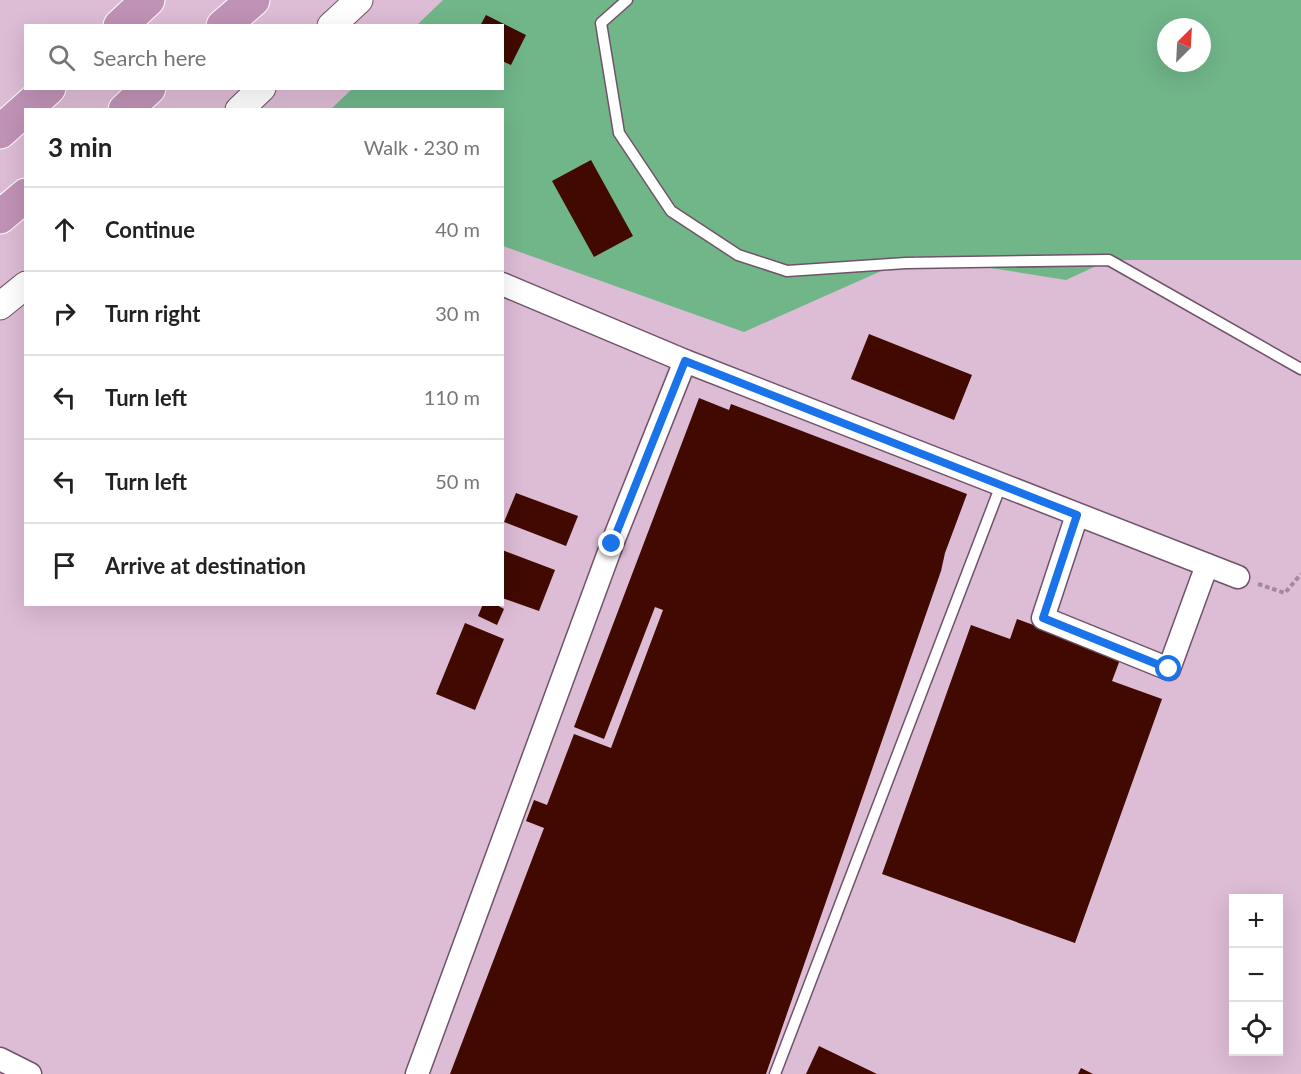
<!DOCTYPE html>
<meta charset="utf-8">
<style>
:root{--surface:#fff;--page:#f2f2f2;--text:#222;--muted:#767676;--line:#e0e0e0}
body{margin:0;font-family:Lato,sans-serif;background:var(--page);color:var(--text)}
.controls{position:absolute;right:18px;bottom:18px;display:grid;overflow:hidden;border-radius:0px;box-shadow:0 6px 24px #0002}
.controls button{width:54px;height:54px;display:grid;place-items:center;padding:0;border:0;border-bottom:2px solid var(--line);background:var(--surface);color:var(--text);font:30px sans-serif}
.compass{position:absolute;left:1157px;top:18px;width:54px;height:54px;border-radius:50%;background:var(--surface);box-shadow:0 6px 24px #0002;rotate:24deg}
.stop{position:absolute;width:18px;height:18px;margin:-14px;border:4px solid #1a73e8;border-radius:50%;background:#fff}
.stop.end{background:#1a73e8;border-color:#fff;box-shadow:0 2px 6px #0008}
.list{margin:0;padding:0;list-style:none}
h2{display:flex;justify-content:space-between;align-items:center;height:78px;margin:0;padding:0 24px;font-size:26px}
h2 small{font-size:20px;font-weight:400;color:var(--muted)}
.list li{display:grid;grid-template-columns:39px 1fr auto;gap:18px;align-items:center;box-sizing:border-box;height:84px;padding:0 24px;border-top:2px solid var(--line)}
.list b{display:block;font-size:22px;white-space:nowrap}
.list em{font-size:20px;font-style:normal;color:var(--muted)}
.icon{flex:none;width:33px;height:33px;fill:none;stroke:currentColor;stroke-width:2;stroke-linecap:round;stroke-linejoin:round}
.map{position:relative;flex:none;width:1301px;height:1074px;overflow:hidden}
.search{position:absolute;background:var(--surface);box-shadow:0 6px 24px #0002;left:24px;top:24px;width:480px;height:66px;display:flex;align-items:center;gap:15px;box-sizing:border-box;padding:0 21px;border-radius:0px;color:var(--muted);font-size:22px}
.panel{position:absolute;background:var(--surface);box-shadow:0 6px 24px #0002;left:24px;top:108px;width:480px;height:498px;border-radius:0px}
.map>svg:first-child{display:block}
</style>
<div class="map">
<svg width="1301" height="1074" viewBox="0 0 1301 1074">
<rect width="100%" height="100%" fill="#ddbcd5"/>
<path fill="#70b689" fill-rule="evenodd" d="M443,0H1301V260H1109L1066,280L915,256L744,332L503,246L502,110H330L352,89L502,88V26L417,25ZM1166,27H1202V63H1166Z"/>
<g fill="#410900">
<polygon points="486,15 526,35 511,65 502,61 502,26 480,26"/>
<polygon points="591,160 633,236 594,257 552,181"/>
<polygon points="869,334 972,375 954,420 851,379"/>
<polygon points="699,398 729,410 731,404 967,494 945,553 941,571 766,1074 450,1074 544,828 526,821 534,800 547,805 574,734 611,748 663,610 655,607 604,739 574,727"/>
<polygon points="516,493 578,516 566,546 504,522"/>
<polygon points="502,550 555,570 539,611 502,598"/>
<polygon points="483,604 495,604 504,609 497,625 478,616"/>
<polygon points="1017,619 1121,657 1112,681 1162,699 1075,943 882,874 971,625 1010,639"/>
<polygon points="465,623 504,639 475,710 436,694"/>
<polygon points="819,1046 877,1074 806,1074"/>
<polygon points="1081,1068 1093,1074 1078,1074"/>
</g>
<g fill="none" stroke-linecap="round" stroke-linejoin="round">
<defs>
<g id="service">
<polyline points="627,0 601,23 619,133 671,211 738,255 787,271 906,263 1109,260 1301,369"/>
<polyline points="775,1074 1001,485"/>
</g>
<g id="minor">
<polyline points="502,284 685,361 1238,577"/>
<polyline points="1077,515 1043,618 1169,669 1207,565"/>
<polyline points="0,1059 30,1074"/>
<polyline points="417,1074 612,544 685,361"/>
</g>
<g id="tertiary">
<polyline points="331,26 359,0"/>
<polyline points="239,110 262,88"/>
<polyline points="0,306 26,285"/>
</g>
<g id="trunk">
<polyline points="120,26 148,0"/>
<polyline points="223,26 253,0"/>
<polyline points="125,110 149,88"/>
<polyline points="0,132 49,88"/>
<polyline points="0,217 26,195"/>
</g>
</defs>
<use href="#service" stroke="#705369" stroke-width="13"/>
<use href="#minor" stroke="#705369" stroke-width="25"/>
<use href="#tertiary" stroke="#705369" stroke-width="29"/>
<use href="#trunk" stroke="#fff" stroke-width="35"/>
<polyline stroke="#a3899d" stroke-width="4" stroke-dasharray="4.5 3" stroke-linecap="butt" points="1258,584 1285,593 1301,574"/>
<use href="#service" stroke="#fff" stroke-width="10"/>
<use href="#minor" stroke="#fff" stroke-width="22"/>
<use href="#tertiary" stroke="#fff" stroke-width="27"/>
<use href="#trunk" stroke="#c092b6" stroke-width="33"/>
</g>
<g fill="none" stroke-linecap="round" stroke-linejoin="round">
<polyline stroke="#1a73e8" stroke-width="8" points="612,544 685,361 1077,515 1043,618 1169,669"/>
</g>
</svg>
<div class="controls">
<button>+</button>
<button>−</button>
<button><svg class="icon" aria-label="locate" viewBox="0 0 24 24"><circle cx="12" cy="12" r="6"/><path d="M12 2v4M12 18v4M2 12h4M18 12h4"/></svg></button>
</div>
<svg class="compass" viewBox="-18 -18 36 36"><path d="M0-13l5 13h-10z" fill="#e53935"/><path d="M0 13l5-13h-10z" fill="#767676"/></svg>
<div class="stop" style="left:1169px;top:669px"></div>
<div class="stop end" style="left:612px;top:544px"></div>
<div class="search"><svg class="icon" aria-label="search" viewBox="0 0 24 24"><circle cx="10" cy="10" r="6"/><path d="M15 15l6 6"/></svg>Search here</div>
<section class="panel">
<h2>3 min<small>Walk · 230 m</small></h2>
<ul class="list">
<li><svg class="icon" aria-label="ahead" viewBox="0 0 24 24"><path d="M12 20V5M6 11l6-6 6 6"/></svg><div><b>Continue</b></div><em>40 m</em></li>
<li><svg class="icon" aria-label="right" viewBox="0 0 24 24"><path d="M7 20v-9h11M14 6l5 5-5 5"/></svg><div><b>Turn right</b></div><em>30 m</em></li>
<li><svg class="icon" aria-label="left" viewBox="0 0 24 24"><path d="M17 20v-9H6M10 6l-5 5 5 5"/></svg><div><b>Turn left</b></div><em>110 m</em></li>
<li><svg class="icon" aria-label="left" viewBox="0 0 24 24"><path d="M17 20v-9H6M10 6l-5 5 5 5"/></svg><div><b>Turn left</b></div><em>50 m</em></li>
<li><svg class="icon" aria-label="arrive" viewBox="0 0 24 24"><path d="M6 21V4h12l-3 4 3 4H6"/></svg><div><b>Arrive at destination</b></div></li>
</ul>
</section>
</div>
